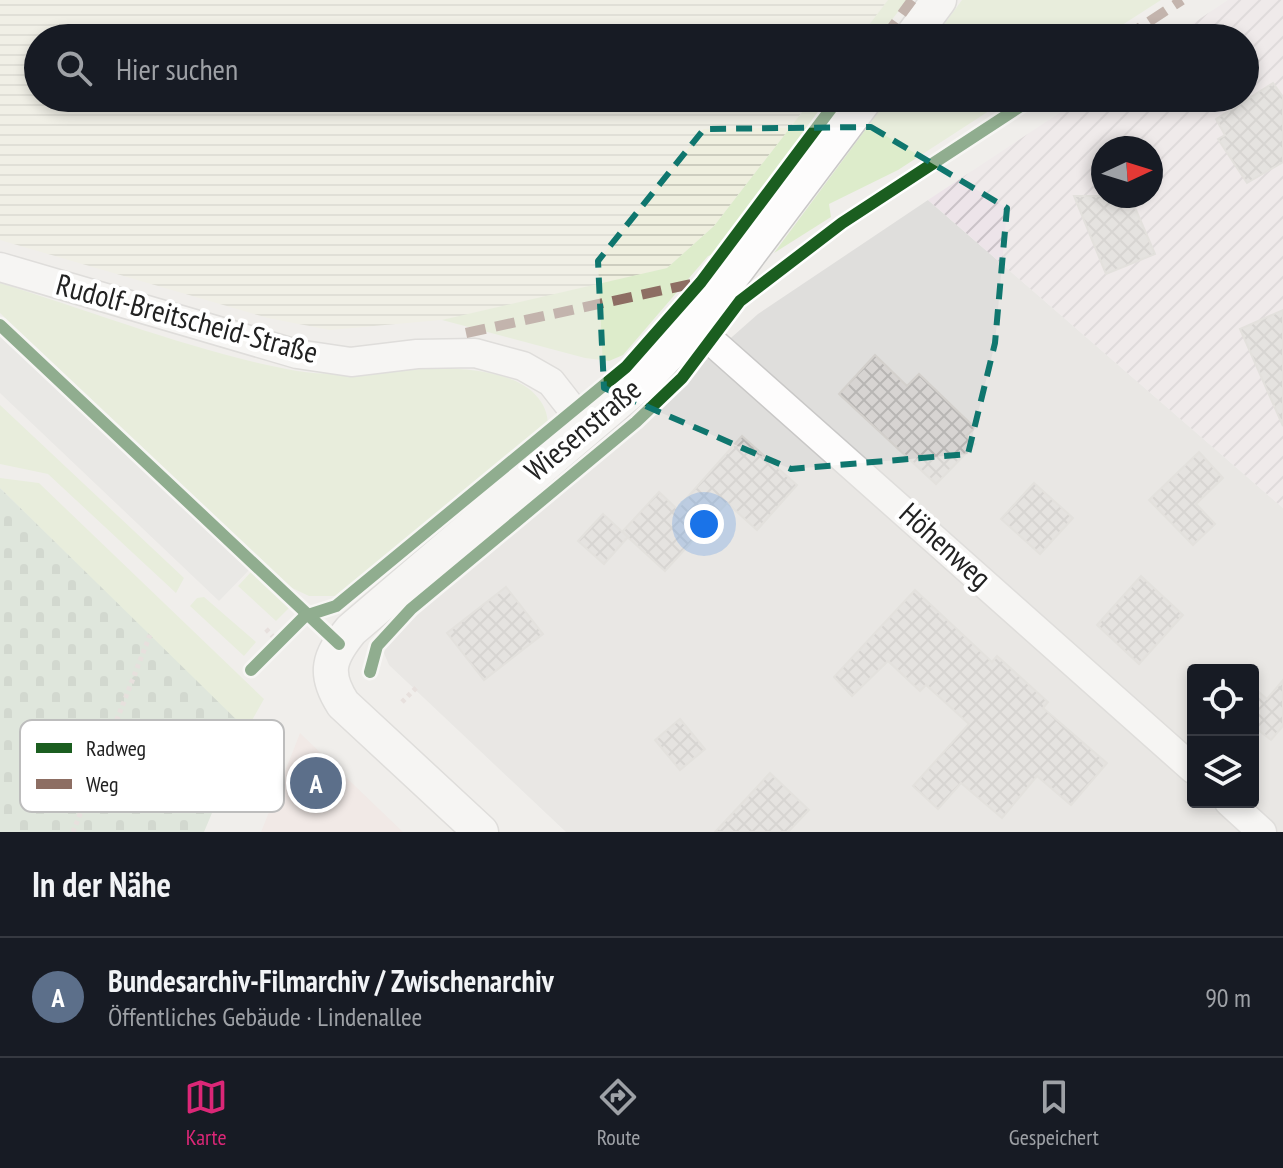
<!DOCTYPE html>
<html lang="de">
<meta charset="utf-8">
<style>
:root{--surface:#171b24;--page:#20242c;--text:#f1f3f6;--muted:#9ea1a6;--line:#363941;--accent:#db2777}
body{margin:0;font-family:"PT Sans Narrow",sans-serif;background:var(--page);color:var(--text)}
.controls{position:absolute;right:24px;bottom:24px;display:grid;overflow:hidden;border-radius:8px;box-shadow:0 4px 12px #0003}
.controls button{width:72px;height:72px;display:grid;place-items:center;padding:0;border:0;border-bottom:2px solid var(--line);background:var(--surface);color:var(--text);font:40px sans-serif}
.compass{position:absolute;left:1091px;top:136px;width:72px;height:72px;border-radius:50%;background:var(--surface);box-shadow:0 4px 12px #0003;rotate:86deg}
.you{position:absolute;left:704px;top:524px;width:28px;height:28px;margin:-20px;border:6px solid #fff;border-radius:50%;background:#1a73e8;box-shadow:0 0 0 12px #1a73e833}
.badge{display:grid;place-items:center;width:52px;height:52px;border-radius:50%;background:var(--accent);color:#fff;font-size:26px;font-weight:700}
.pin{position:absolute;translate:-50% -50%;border:4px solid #fff;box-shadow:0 2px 8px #0006}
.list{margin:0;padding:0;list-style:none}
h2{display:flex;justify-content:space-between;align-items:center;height:104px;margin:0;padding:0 32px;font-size:34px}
h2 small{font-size:26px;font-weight:400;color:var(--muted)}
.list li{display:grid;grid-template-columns:52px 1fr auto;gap:24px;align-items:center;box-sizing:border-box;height:120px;padding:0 32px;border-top:2px solid var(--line)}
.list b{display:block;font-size:30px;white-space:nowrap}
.list p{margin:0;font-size:26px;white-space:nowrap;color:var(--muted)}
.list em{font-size:26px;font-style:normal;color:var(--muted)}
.icon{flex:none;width:44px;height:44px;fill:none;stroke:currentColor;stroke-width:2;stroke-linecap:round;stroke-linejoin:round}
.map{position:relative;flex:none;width:1283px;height:832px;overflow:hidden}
.search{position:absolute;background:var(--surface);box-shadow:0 4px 12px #0003;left:24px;right:24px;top:24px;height:88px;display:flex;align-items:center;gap:20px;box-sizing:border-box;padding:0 28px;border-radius:44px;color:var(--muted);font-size:30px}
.sheet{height:224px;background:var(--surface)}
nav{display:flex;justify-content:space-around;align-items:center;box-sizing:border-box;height:112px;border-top:2px solid var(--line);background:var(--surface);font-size:22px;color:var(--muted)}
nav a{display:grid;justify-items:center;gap:4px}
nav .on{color:var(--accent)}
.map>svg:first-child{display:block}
</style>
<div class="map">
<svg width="1283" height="832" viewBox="0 0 1283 832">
<defs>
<pattern id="industrial-furrows" width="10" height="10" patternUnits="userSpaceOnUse" patternTransform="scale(2)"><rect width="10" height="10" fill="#ede4e9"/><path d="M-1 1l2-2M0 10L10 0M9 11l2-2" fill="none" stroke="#cbc3c8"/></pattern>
<pattern id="farmland-rules" width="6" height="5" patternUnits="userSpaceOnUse" patternTransform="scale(2)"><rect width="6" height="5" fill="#efefdf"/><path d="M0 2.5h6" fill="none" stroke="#cdcdbf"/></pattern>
<pattern id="cemetery-stones" width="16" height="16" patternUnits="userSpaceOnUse" patternTransform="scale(2)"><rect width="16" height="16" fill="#cadbca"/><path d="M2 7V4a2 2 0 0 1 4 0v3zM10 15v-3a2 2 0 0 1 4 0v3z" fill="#adbcad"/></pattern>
<pattern id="building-cross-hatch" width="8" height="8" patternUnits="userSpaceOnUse" patternTransform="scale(2)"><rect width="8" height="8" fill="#d7d4d2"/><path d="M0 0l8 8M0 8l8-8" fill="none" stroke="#b8b6b4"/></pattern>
</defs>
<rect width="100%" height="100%" fill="#f0eeeb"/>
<path fill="#dfdedc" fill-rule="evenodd" d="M928,200L1283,508V832H566L389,665L383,651L389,640L758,314ZM1193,670H1253V802H1193Z"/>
<polygon fill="#f1e3e1" points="300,733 403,832 261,832"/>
<path fill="url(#industrial-furrows)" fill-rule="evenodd" d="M1228,0H1283V508L928,200L1082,98H1245V38H1171ZM1103,148H1151V196H1103Z"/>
<polygon fill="url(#farmland-rules)" points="0,0 888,0 859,38 38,38 38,98 813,98 714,226 667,268 462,318 330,330 268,318 0,240"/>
<g fill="#ddeccb">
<polygon points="888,0 907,0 878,38 859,38"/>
<polygon points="962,0 1161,0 1102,38 934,38"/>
<polygon points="813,98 833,98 714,254 708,256 623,355 609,361 585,358 442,320 667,268 714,226"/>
<polygon points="889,98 1009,98 898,170 829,204 831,217 774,253"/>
<path d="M0,283C94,312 201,354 297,371C367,382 440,355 508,378C529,385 548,401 548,425L341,596H309L292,588L0,313Z"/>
<polygon points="0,405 184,578 176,593 48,474 0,464"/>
<polygon points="0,478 39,483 264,699 246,731 0,488"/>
<polygon points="251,572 290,607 276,621 238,586"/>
<polygon points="204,597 256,642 244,656 190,606 197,598"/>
</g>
<polygon fill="url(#cemetery-stones)" points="0,488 247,730 204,832 0,832"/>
<polygon fill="#e0dfde" points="0,331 251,568 219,601 0,393"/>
<g fill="url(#building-cross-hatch)" stroke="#d3d0cc" stroke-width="2">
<polygon points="1273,83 1283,97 1283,162 1247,183 1218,139 1225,135 1216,119"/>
<polygon points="1074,196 1130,196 1155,254 1106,274"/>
<polygon points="1283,310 1283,426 1240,329"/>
<polygon points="875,355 907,386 919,374 975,428 966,436 975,444 936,484 839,394"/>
<polygon points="742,436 797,485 757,530 727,503 665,571 622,532 659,492 677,509"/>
<polygon points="1199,452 1223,478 1196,504 1215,524 1193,545 1149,500"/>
<polygon points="1034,483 1073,518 1040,554 1001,519"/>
<polygon points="603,514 628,537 604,564 578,541"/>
<polygon points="1141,576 1183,615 1139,664 1097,625"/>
<polygon points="506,587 543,634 484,680 447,633"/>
<polygon points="915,590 992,662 997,656 1048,702 1043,708 1107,763 1071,805 1037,776 1002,818 961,783 938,809 913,786 969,724 926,685 920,691 888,661 852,696 834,677"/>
<polygon points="1283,680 1283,726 1271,740 1253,726 1253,687 1267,699"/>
<polygon points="680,719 705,749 680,770 655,740"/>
<polygon points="770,773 809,810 788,832 715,832"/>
</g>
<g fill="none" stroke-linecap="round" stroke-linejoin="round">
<defs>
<g id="minor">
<polyline points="0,267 297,354 351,362 417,354 475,353 523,366 551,382 587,428"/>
<polyline points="692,329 717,346 1193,769"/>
<polyline points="1229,802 1262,832"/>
</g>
<g id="tertiary">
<polyline points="911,38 939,0"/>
<path d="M481,832L343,704C323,673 329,657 351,630L645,379L692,329L866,98"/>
</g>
</defs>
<use href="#minor" stroke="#c9c8c7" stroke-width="31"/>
<use href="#tertiary" stroke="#c9c8c7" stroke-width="37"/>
<g stroke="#dccecd" stroke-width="5" stroke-dasharray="4 4" stroke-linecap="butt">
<polyline points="266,629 278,642"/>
<polyline points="402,702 417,687"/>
<polyline points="73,832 150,635"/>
</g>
<use href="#minor" stroke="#fdfcfc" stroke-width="28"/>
<use href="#tertiary" stroke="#fdfcfc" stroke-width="34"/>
<g stroke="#8d6e63" stroke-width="10" stroke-dasharray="20 10" stroke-linecap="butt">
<polyline points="884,38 912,0"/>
<polyline points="1124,38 1182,0"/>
<polyline points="466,333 700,282"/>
</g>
<defs>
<g id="cycleway">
<polyline points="0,325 339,644"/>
<polyline points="251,670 305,616 336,606 626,367 701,282 839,98"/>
<polyline points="370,672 377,646 411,609 636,422 682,378 740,301 842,223 1033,98"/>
</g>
</defs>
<use href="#cycleway" stroke="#fff" stroke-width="17"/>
<use href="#cycleway" stroke="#1b5e20" stroke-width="12"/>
</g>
<path d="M0 0H1283V832H0ZM871,127L1007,208L995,343L968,454L791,469L604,388L598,261L704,129Z" fill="#f0eeeb" fill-opacity=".55" fill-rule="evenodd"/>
<path fill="none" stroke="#0f766e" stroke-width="6" stroke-dasharray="16 10" stroke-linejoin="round" d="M871,127L1007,208L995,343L968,454L791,469L604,388L598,261L704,129Z"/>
<g text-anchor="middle" stroke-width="8" stroke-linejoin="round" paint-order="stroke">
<g font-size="30" fill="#222" stroke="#fff">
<text transform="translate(187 319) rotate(15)" y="10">Rudolf-Breitscheid-Straße</text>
<text transform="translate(583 430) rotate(-40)" y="10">Wiesenstraße</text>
<text transform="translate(945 546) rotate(42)" y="10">Höhenweg</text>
</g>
</g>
<rect x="20" y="720" width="264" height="92" rx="12" fill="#fff" stroke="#bdbdbd" stroke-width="2"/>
<rect x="36" y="743" width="36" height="10" fill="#1b5e20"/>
<rect x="36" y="779" width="36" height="10" fill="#8d6e63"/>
<g font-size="22" fill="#222">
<text x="86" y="756">Radweg</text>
<text x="86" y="792">Weg</text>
</g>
</svg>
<div class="controls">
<button><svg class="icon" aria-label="locate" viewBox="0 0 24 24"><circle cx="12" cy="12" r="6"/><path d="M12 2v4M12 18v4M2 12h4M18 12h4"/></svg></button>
<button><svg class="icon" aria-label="layers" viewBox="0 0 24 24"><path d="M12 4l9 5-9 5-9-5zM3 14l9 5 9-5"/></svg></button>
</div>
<svg class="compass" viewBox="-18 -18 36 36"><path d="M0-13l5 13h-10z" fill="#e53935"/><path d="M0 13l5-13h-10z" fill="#9ea1a6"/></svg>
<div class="you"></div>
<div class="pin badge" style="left:316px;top:783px;background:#5c6f8a">A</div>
<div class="search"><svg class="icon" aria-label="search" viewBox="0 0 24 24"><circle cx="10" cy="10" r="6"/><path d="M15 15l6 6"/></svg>Hier suchen</div>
</div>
<section class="sheet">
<h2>In der Nähe<small></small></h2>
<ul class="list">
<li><span class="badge" style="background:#5c6f8a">A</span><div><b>Bundesarchiv-Filmarchiv / Zwischenarchiv</b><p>Öffentliches Gebäude · Lindenallee</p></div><em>90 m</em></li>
</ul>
</section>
<nav>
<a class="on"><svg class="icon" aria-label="map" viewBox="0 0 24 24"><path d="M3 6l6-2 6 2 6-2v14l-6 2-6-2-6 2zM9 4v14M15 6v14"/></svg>Karte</a>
<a><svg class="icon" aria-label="directions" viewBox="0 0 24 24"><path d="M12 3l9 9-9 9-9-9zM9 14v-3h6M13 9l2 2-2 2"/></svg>Route</a>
<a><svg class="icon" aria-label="saved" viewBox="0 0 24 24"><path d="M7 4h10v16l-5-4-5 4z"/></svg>Gespeichert</a>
</nav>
